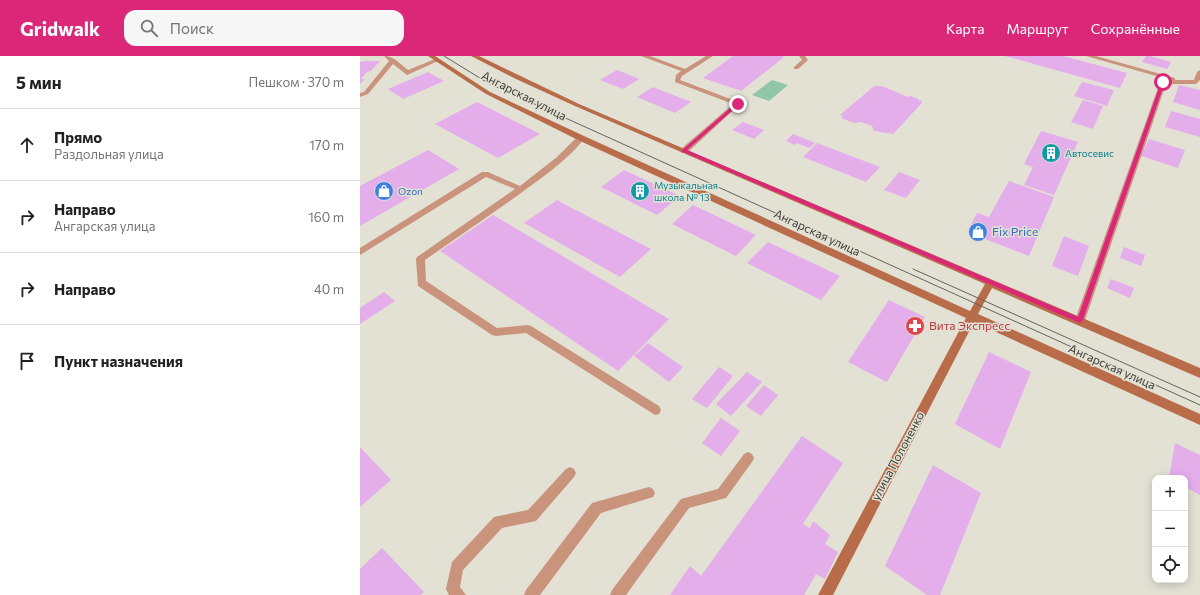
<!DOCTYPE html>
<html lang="ru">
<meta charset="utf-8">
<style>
:root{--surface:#fff;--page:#f6f6f6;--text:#202124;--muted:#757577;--line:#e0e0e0;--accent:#db2777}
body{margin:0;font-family:Commissioner,sans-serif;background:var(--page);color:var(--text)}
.controls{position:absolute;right:12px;bottom:12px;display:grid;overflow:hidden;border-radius:8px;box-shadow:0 2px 10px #0003}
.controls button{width:36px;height:36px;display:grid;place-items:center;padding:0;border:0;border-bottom:1px solid var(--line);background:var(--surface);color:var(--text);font:20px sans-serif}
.stop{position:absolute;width:12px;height:12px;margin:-9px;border:3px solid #db2777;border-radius:50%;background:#fff}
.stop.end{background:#db2777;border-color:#fff;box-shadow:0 1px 4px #0008}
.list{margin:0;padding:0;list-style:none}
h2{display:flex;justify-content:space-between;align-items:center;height:52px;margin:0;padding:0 16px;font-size:17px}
h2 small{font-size:13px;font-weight:400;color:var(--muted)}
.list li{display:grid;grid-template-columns:26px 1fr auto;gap:12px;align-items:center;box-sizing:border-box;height:72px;padding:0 16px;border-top:1px solid var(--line)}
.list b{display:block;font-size:15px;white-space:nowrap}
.list p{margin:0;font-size:13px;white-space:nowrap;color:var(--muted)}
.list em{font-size:13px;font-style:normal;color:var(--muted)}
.icon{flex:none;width:22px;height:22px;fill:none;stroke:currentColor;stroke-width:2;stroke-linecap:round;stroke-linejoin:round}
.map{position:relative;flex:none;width:840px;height:539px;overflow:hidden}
header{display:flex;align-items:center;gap:24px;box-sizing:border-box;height:56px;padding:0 20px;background:var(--accent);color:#fff}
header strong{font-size:19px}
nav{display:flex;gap:22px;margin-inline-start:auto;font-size:14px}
.search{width:280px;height:36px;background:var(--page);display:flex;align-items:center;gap:10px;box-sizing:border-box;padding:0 14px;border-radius:12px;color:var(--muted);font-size:15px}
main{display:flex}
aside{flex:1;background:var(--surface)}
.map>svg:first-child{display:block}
</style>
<header>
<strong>Gridwalk</strong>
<div class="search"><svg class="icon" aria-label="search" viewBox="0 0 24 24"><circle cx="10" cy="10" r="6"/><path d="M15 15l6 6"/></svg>Поиск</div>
<nav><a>Карта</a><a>Маршрут</a><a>Сохранённые</a></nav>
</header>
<main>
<aside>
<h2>5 мин<small>Пешком · 370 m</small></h2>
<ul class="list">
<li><svg class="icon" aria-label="ahead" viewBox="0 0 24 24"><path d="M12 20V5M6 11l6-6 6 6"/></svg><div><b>Прямо</b><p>Раздольная улица</p></div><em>170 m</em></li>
<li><svg class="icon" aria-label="right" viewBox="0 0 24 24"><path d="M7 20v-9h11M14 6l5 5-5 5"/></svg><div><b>Направо</b><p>Ангарская улица</p></div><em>160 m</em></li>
<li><svg class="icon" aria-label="right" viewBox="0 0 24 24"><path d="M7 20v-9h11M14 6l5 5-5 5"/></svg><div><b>Направо</b></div><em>40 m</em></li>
<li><svg class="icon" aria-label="arrive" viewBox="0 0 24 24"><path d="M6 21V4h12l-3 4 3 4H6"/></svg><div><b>Пункт назначения</b></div></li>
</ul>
</aside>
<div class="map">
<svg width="840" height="539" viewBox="0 0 840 539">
<rect width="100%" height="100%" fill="#e2e1d4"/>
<polygon fill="#90c6aa" points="412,24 428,29 409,45 392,39"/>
<g fill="#e4aeeb">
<polygon points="373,0 422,0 424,1 381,35 343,22"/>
<polygon points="645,0 703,0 767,17 760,32"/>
<polygon points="786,0 790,0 811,6 807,13 782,6"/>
<polygon points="5,5 20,5 11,15 7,16 1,23 5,23 0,28 0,6"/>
<polygon points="257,14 279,23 263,33 240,24"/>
<polygon points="68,16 84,25 43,43 28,33"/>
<polygon points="722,26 754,34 747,50 714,40"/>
<polygon points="819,29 840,34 840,54 813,46"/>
<polygon points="516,30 522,30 548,41 550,40 559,43 558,44 562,45 561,47 562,47 533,78 514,75 512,70 501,66 494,67 481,62 483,60 480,59 513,31"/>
<polygon points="293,31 331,46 315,57 277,41"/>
<polygon points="723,44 743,50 733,73 711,66"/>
<polygon points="117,46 180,78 138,102 75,68"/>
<polygon points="811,55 840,63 840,81 805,71"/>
<polygon points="383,66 404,74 394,83 372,74"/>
<polygon points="681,75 718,86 694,139 664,129 673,111 664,108"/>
<polygon points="433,78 455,87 449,92 437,87 435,89 426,85"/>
<polygon points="789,83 825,94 818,112 781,100"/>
<polygon points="457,87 520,111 506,126 443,101"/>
<polygon points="68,94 99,113 0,170 0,130"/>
<polygon points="264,114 320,140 297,159 241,131"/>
<polygon points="539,116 560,124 546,142 524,134"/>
<polygon points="649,125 694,141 669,200 607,176 617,157 629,161"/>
<polygon points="197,144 208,150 291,193 260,221 164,167"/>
<polygon points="333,149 396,179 376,200 312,168"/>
<polygon points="133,159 309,263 258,315 80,195"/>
<polygon points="704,180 729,190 718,220 692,210"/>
<polygon points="408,186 480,220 461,244 387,207"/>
<polygon points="764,191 785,199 781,210 760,202"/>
<polygon points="751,223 774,232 770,242 747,232"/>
<polygon points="24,236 35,245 0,268 0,252"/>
<polygon points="529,244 565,261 527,326 488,306"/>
<polygon points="288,287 323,311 309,326 274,300"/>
<polygon points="629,296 671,316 640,393 595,368"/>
<polygon points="359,311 373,320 347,352 332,343"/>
<polygon points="387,316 402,326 371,360 356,348"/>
<polygon points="404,329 418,339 401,360 386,350"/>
<polygon points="361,362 380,375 361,400 342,387"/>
<polygon points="442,380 483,407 443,468 450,472 453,465 470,479 465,488 478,496 465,523 456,518 444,539 310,539 330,510 341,520"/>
<polygon points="815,387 840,399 840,439 825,431 825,422 809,422"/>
<polygon points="0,391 31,424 0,451"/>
<polygon points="573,409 621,437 580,539 567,539 525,510"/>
<polygon points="22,492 64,536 61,539 0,539 0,513"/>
</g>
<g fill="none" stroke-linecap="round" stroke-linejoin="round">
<g fill="#c9937c" fill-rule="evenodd">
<polygon points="281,0 290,0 325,13 346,0 353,0 322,20 320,24 381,47 327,97 321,97 321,93 373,48 315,26 316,19 321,15"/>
<polygon points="439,0 445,0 448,4 438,13 434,13 434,11 442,4"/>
<path d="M218,80H221L225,82C208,103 186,119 165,134C132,158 98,181 65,204L66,225L137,272L167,269L171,270L299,350L301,354L299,358L295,359L166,277L136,280L132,279L58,230L56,203L57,201L155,133L126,121L0,199V192L122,116H128L160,130L197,101Z"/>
<polygon points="388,396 392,398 394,402 392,406 366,442 329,452 266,539 250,539 252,534 321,443 358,433 384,398"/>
<polygon points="210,411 214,413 216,417 214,421 176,465 142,472 103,514 100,531 106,539 89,539 86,533 92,506 134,461 168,454 206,413"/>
<polygon points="289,431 293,433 295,437 293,441 241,457 180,539 164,539 166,534 232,447"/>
</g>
<g fill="#c9937c" fill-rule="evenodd">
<path d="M24,0C34,0 40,8 48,14L75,3L80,4L47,19L33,8L8,38L0,41V37L4,36L29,5Z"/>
<polygon points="726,0 736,0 815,22 815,24 834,24 837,16 840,14 840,24 836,28 806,28 725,264 724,267 716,267 715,264 800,26 803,24 810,24"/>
</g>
<polygon fill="#b96c49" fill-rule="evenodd" points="68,0 75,0 130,36 224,80 610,255 625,228 215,50 156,23 111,0 119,0 219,48 840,312 840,322 632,232 618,258 840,358 840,369 614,266 473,539 458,539 606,262 218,84 126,38"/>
<g stroke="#64635c" stroke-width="1">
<polyline points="84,0 128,27 840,349"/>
<polyline points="553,213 840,341"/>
</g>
</g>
<polygon fill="#db2777" points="803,25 805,26 723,264 720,267 321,95 376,47 380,47 380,48 327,94 718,261 801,26"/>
<defs>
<symbol id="building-disc" viewBox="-11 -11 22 22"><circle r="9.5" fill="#0f9aa8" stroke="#e2e1d4"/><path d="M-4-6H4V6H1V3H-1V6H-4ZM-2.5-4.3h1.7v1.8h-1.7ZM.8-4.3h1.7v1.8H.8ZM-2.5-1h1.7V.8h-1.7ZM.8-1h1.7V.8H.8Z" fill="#fff"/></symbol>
<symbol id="shop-disc" viewBox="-11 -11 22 22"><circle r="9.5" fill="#3f7fe0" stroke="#e2e1d4"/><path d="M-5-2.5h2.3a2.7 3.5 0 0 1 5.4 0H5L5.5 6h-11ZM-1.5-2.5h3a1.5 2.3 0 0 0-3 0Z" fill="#fff"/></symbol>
<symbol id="pharmacy-disc" viewBox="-11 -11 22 22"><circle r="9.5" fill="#e0444e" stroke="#e2e1d4"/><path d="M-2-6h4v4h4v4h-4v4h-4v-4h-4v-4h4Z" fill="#fff"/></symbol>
</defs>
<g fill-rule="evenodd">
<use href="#building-disc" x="680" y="86" width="22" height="22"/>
<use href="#shop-disc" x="13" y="124" width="22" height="22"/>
<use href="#building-disc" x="269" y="124" width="22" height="22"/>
<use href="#shop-disc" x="607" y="165" width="22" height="22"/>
<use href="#pharmacy-disc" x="544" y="259" width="22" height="22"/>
</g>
<g text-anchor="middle" stroke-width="3" stroke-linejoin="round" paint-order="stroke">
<g font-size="10" fill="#0d838f" stroke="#e2e1d4" text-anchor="start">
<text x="705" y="101">Автосевис</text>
<text x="294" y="133">Музыкальная<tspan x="294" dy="12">школа № 13</tspan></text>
</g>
<g font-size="10" fill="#366cbe" stroke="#e2e1d4" text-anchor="start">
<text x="38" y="139">Ozon</text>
</g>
<g font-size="12" fill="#3e3d38" stroke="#e2e1d4">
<text transform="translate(164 40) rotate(27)" y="4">Ангарская улица</text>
<text transform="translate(457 177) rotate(25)" y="4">Ангарская улица</text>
<text transform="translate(752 311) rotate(24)" y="4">Ангарская улица</text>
<text transform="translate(538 400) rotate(-62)" y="4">улица Полоненко</text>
</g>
<g font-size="12" fill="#366cbe" stroke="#e2e1d4" text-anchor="start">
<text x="632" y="180">Fix Price</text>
</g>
<g font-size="12" fill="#be3a42" stroke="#e2e1d4" text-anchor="start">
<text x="569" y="274">Вита Экспресс</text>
</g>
</g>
</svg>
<div class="controls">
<button>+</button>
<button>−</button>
<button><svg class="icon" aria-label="locate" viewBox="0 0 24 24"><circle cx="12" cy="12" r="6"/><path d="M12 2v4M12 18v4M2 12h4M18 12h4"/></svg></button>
</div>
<div class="stop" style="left:803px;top:26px"></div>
<div class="stop end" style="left:378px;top:48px"></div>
</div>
</main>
